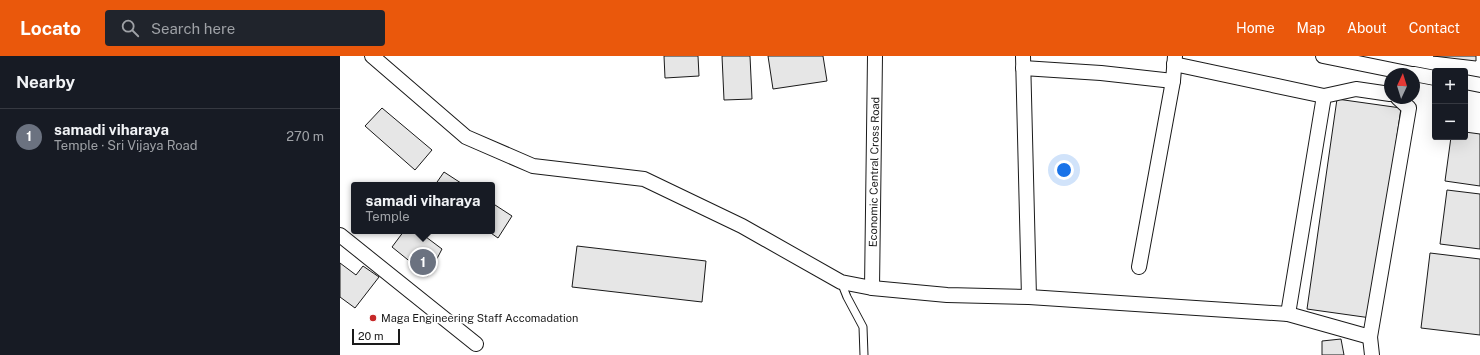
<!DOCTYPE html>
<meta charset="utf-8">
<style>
:root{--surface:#171b24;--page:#20242c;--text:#f1f3f6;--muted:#9ea1a6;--line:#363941;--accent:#ea580c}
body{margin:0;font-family:"Public Sans",sans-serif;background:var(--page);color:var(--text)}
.controls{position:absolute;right:12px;top:12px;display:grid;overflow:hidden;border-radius:4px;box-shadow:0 4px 16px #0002}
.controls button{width:36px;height:36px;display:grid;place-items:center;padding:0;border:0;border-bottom:1px solid var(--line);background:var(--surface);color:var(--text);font:20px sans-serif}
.compass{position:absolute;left:1044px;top:12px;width:36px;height:36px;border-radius:50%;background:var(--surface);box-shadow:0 4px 16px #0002;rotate:4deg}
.scale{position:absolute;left:12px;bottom:10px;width:48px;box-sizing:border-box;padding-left:4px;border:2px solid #1a1a1a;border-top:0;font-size:11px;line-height:14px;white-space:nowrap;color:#1a1a1a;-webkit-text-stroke:3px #fff;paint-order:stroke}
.you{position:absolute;left:724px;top:114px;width:14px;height:14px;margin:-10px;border:3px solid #fff;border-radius:50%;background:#1a73e8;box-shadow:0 0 0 6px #1a73e833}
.badge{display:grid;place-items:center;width:26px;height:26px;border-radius:50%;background:var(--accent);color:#fff;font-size:13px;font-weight:700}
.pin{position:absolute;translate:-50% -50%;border:2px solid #fff;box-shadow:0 1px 4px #0006}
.popup{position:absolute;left:11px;top:126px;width:144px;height:52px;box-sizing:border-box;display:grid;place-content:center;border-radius:4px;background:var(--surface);filter:drop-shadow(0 1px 3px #0005);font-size:13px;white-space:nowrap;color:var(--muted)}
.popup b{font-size:15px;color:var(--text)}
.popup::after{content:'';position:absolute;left:50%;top:100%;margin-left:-8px;border:8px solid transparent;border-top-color:var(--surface)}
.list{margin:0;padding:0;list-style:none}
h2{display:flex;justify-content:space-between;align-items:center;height:52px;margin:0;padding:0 16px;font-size:17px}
h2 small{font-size:13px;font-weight:400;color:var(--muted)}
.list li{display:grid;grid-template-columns:26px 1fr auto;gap:12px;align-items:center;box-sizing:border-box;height:56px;padding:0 16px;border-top:1px solid var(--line)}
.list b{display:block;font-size:15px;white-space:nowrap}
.list p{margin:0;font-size:13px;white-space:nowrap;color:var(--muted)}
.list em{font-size:13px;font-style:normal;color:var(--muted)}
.icon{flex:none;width:22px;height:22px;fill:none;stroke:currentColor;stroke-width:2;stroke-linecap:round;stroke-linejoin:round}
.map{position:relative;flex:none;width:1140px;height:299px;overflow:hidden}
header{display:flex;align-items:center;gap:24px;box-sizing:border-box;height:56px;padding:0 20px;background:var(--accent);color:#fff}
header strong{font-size:19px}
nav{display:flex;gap:22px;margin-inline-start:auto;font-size:14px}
.search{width:280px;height:36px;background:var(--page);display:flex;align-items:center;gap:10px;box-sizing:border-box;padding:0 14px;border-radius:4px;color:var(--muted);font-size:15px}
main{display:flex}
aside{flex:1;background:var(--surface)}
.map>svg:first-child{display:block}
</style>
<header>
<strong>Locato</strong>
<div class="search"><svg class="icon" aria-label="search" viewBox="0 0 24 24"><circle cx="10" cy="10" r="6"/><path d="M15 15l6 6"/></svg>Search here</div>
<nav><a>Home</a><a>Map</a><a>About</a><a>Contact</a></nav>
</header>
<main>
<aside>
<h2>Nearby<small></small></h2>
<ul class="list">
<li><span class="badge" style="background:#6b7280">1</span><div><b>samadi viharaya</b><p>Temple · Sri Vijaya Road</p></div><em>270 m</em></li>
</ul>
</aside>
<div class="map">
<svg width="1140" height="299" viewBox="0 0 1140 299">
<rect width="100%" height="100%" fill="#fff"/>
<g fill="#e6e6e6" stroke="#1a1a1a">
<polygon points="324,0 358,0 359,20 325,22"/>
<polygon points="382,0 410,0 412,43 384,44"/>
<polygon points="428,0 483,0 487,25 433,33"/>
<polygon points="1093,0 1136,0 1136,5"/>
<polygon points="997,43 1061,52 1031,262 967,253"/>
<polygon points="42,52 92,94 75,114 25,70"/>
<polygon points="1125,76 1140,78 1140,130 1105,125 1111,81 1125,81"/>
<polygon points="104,116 124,129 95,129"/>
<polygon points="1107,134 1140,138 1140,193 1100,188"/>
<polygon points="152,147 172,160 158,182 148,175 152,175"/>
<polygon points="64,175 78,175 102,193 88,220 52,191"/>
<polygon points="237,190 366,205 362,246 232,231"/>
<polygon points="1090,197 1140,203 1140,279 1081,272"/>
<polygon points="0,207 16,219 23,210 39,221 15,252 0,241"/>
<polygon points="1001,283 1004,299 982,299 982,285"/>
</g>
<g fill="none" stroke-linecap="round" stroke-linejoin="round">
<defs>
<polyline id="lane" points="501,226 507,241 523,271 524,299"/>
<g id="street">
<polyline points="32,0 126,81 193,110 304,123 402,170 501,226 532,232 607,239 689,241 948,258 1030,281 1069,52 1058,42"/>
<polyline points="683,0 689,241"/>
<polyline points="983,0 1072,18"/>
<polyline points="834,8 984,40"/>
<polyline points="683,12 761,17 833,25"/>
<polyline points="1074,18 1095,22"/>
<polyline points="1125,26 1140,29"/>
<polyline points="0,179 136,288"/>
<polyline points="799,211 833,25 835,0"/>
<polyline points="532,232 535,0"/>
<polyline points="948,258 984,40 1016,33 1050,38"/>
<polyline points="1030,281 1032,299"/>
</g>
</defs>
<use href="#lane" stroke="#1a1a1a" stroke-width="9"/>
<use href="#street" stroke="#1a1a1a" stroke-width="16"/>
<use href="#lane" stroke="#fff" stroke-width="7"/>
<use href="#street" stroke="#fff" stroke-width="14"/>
</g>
<circle fill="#c62828" stroke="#fff" stroke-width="1.5" cx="33" cy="262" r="4"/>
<g text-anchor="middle" stroke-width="3" stroke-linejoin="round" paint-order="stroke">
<g font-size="11" fill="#1a1a1a" stroke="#fff">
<text transform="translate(534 116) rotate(-89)" y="4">Economic Central Cross Road</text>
</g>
<g font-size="11" fill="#1a1a1a" stroke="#fff" text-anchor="start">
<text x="41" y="266">Maga Engineering Staff Accomadation</text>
</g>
</g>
</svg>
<div class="controls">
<button>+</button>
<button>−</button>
</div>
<svg class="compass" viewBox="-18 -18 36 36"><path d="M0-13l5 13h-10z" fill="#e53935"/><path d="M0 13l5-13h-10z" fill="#9ea1a6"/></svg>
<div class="scale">20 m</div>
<div class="you"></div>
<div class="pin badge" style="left:83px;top:206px;background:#6b7280">1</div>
<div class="popup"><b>samadi viharaya</b>Temple</div>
</div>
</main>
